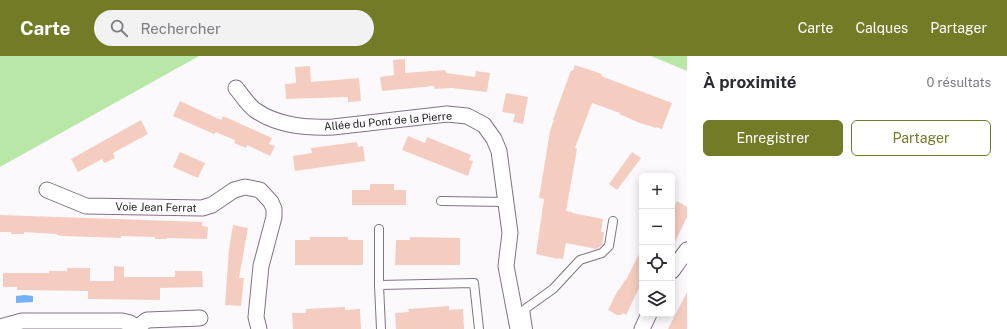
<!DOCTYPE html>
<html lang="fr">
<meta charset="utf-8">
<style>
:root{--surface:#fff;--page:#f2f2f3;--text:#2b2b33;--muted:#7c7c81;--line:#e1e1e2;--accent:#747b26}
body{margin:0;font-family:"Public Sans",sans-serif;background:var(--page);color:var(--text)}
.controls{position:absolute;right:12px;bottom:12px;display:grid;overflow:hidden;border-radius:6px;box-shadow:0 2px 10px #0003}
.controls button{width:36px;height:36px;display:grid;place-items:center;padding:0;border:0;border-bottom:1px solid var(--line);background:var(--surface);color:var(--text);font:20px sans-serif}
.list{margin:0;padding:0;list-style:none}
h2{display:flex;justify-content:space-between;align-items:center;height:52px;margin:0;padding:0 16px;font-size:17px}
h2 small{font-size:13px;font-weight:400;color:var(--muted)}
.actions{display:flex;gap:8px;padding:12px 16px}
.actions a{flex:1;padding:9px 0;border:1px solid var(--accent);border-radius:6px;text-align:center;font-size:14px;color:var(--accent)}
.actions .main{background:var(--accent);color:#fff}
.icon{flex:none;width:22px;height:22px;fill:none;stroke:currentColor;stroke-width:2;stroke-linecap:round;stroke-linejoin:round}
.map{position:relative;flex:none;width:687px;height:273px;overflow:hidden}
header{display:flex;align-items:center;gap:24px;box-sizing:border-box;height:56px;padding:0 20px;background:var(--accent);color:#fff}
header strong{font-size:19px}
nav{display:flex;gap:22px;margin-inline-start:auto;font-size:14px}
.search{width:280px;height:36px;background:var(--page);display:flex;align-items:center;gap:10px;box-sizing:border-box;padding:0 14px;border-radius:22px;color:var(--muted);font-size:15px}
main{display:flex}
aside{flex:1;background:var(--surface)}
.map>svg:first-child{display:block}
</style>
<header>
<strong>Carte</strong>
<div class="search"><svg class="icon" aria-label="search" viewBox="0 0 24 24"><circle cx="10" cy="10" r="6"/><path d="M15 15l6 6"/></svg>Rechercher</div>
<nav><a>Carte</a><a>Calques</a><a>Partager</a></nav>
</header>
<main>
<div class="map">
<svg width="687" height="273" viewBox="0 0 687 273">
<rect width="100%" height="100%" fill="#fcf9fd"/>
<g fill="#b9e7a7">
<polygon points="0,0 199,0 0,111"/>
<polygon points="651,0 687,0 687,15"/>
</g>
<polygon fill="#73b1f8" points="24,239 33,240 33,246 16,247 16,240"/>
<g fill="#f5cdc0">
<polygon points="405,3 405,17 445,14 446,17 475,21 476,15 490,17 487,36 452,32 435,33 434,30 382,35 380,21 394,19 393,4"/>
<polygon points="575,9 602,18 601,20 672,47 662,73 656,71 656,72 640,67 619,58 620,57 592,47 575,92 577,93 566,155 572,156 572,157 603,163 601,176 604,176 602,189 597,193 566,187 563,203 558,202 558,203 536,198 544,143 539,142 550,75 554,64 553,64 571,14 573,15"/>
<polygon points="310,10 311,26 359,22 361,45 348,46 348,41 286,43 285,28 296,27 295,11"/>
<polygon points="506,37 528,41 523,68 513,66 515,58 502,56"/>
<polygon points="180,45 221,64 223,60 272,82 269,88 275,90 270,100 247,89 246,92 234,87 235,84 225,80 216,76 214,78 173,60"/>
<polygon points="141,64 148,78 113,97 115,102 104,107 102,103 78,116 71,103"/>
<polygon points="408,80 425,87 427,81 471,99 469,104 473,105 468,120 402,94"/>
<polygon points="357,86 358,91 363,90 365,105 295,115 293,100 312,97 311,92"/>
<polygon points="180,96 205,107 198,122 173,111"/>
<polygon points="632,96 641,102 617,134 609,128"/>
<polygon points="370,128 394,128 394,134 406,134 406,149 352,149 352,134 370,134"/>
<polygon points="677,145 687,151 687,161 672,192 672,155"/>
<polygon points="0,159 202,166 202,170 208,171 207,183 167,182 167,183 155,183 155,181 121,180 121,182 63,180 57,179 57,178 24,176 24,178 11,178 11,176 0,176"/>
<polygon points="233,169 248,172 239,222 244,222 241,250 225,249 229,193"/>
<polygon points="310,181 348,181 348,184 363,184 363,209 295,209 295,184 310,184"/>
<polygon points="410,181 460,182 460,209 395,209 396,184 410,184"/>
<polygon points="642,192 642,226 626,259 622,257 621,259 617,259 608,254 618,234 619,234 625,224 626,224"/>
<polygon points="114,210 124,211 124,221 175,221 175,215 202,215 203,231 160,232 160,244 88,243 88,235 17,234 17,231 3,231 3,217 49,217 49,215 67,215 67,212 90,212 90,225 114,225"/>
<polygon points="687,236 687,273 668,273"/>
<polygon points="449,250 449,254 463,253 464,273 396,273 395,257 409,256 408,253"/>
<polygon points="345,251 345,254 360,253 361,273 293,273 292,257 306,257 306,253"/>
</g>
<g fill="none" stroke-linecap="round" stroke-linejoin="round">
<defs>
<g id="service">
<polyline points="441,145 506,146"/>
<polyline points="379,229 379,173"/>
<polyline points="381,273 379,229 474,227 479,273"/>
<polyline points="528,273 525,253 553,233 580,204 602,197 609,190 613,165"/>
</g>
<g id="minor">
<path d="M236,32C242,39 248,49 255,54C278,70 306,72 333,71L447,58L467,60L484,69L494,83L499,95L510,177L506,210L518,273"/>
<polyline points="47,134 86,150 202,152 212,149 234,134 245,131 260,134 271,146 274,153 274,161 261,210 256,261 259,273"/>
<polyline points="672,215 687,194"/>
<polyline points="0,271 22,265 122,265 130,267 139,273"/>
<polyline points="138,271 147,264 200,262"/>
<polyline points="642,273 649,258"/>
</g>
</defs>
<use href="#service" stroke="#807284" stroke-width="10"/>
<use href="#minor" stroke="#807284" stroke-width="17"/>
<use href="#service" stroke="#fff" stroke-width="8"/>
<use href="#minor" stroke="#fff" stroke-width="15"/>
</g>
<g text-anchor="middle" stroke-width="3" stroke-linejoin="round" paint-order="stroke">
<g font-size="11" fill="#28222a" stroke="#fff">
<text transform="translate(388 65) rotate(-5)" y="4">Allée du Pont de la Pierre</text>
<text transform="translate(156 151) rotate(1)" y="4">Voie Jean Ferrat</text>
</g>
</g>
</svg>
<div class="controls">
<button>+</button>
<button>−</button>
<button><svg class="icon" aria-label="locate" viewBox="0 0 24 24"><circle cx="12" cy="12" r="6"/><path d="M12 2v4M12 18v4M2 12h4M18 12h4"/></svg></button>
<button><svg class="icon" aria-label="layers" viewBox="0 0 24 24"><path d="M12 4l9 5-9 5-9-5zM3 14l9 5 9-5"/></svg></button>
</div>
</div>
<aside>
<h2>À proximité<small>0 résultats</small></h2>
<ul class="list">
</ul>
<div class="actions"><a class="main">Enregistrer</a><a>Partager</a></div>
</aside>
</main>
